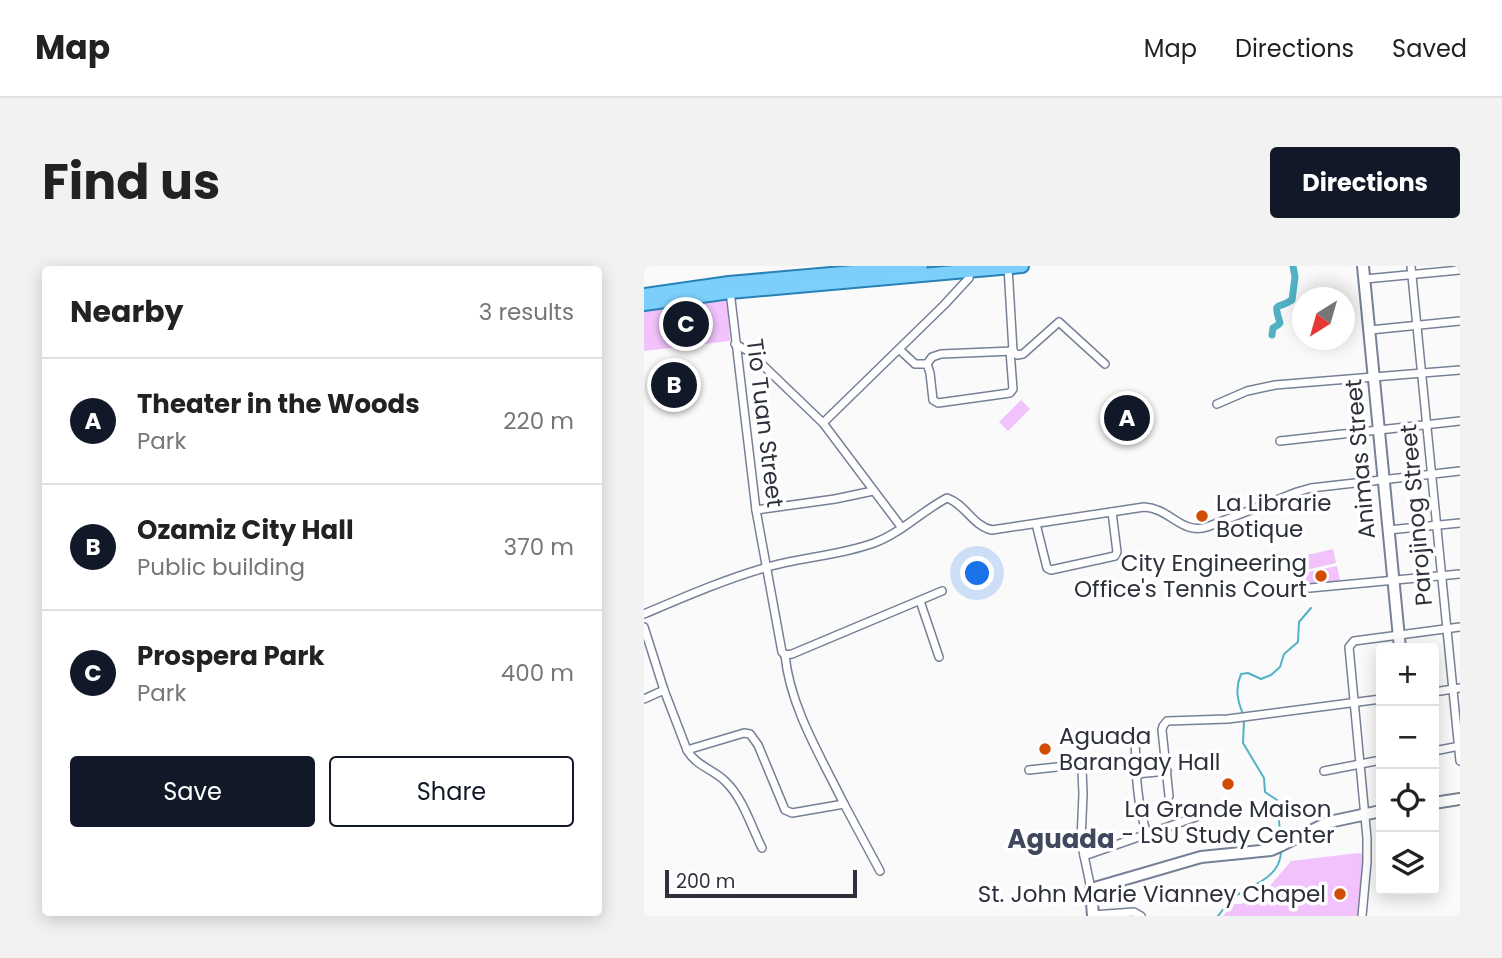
<!DOCTYPE html>
<meta charset="utf-8">
<style>
:root{--surface:#fff;--page:#f2f2f2;--text:#222;--muted:#767676;--line:#e0e0e0;--accent:#111827}
body{margin:0;font-family:Poppins,sans-serif;background:var(--page);color:var(--text)}
.controls{position:absolute;right:21px;bottom:21px;display:grid;overflow:hidden;border-radius:7px;box-shadow:0 4px 18px #0003}
.controls button{width:63px;height:63px;display:grid;place-items:center;padding:0;border:0;border-bottom:2px solid var(--line);background:var(--surface);color:var(--text);font:35px sans-serif}
.compass{position:absolute;left:648px;top:21px;width:63px;height:63px;border-radius:50%;background:var(--surface);box-shadow:0 4px 18px #0003;rotate:217deg}
.scale{position:absolute;left:21px;bottom:18px;width:192px;box-sizing:border-box;padding-left:7px;border:4px solid #2d313b;border-top:0;font-size:19px;line-height:24px;white-space:nowrap;color:#2d313b;-webkit-text-stroke:5px #fff;paint-order:stroke}
.you{position:absolute;left:334px;top:308px;width:24px;height:24px;margin:-18px;border:5px solid #fff;border-radius:50%;background:#1a73e8;box-shadow:0 0 0 10px #1a73e833}
.badge{display:grid;place-items:center;width:46px;height:46px;border-radius:50%;background:var(--accent);color:#fff;font-size:23px;font-weight:700}
.pin{position:absolute;translate:-50% -50%;border:4px solid #fff;box-shadow:0 2px 7px #0006}
.list{margin:0;padding:0;list-style:none}
h2{display:flex;justify-content:space-between;align-items:center;height:91px;margin:0;padding:0 28px;font-size:30px}
h2 small{font-size:23px;font-weight:400;color:var(--muted)}
.list li{display:grid;grid-template-columns:46px 1fr auto;gap:21px;align-items:center;box-sizing:border-box;height:126px;padding:0 28px;border-top:2px solid var(--line)}
.list b{display:block;font-size:26px;white-space:nowrap}
.list p{margin:0;font-size:23px;white-space:nowrap;color:var(--muted)}
.list em{font-size:23px;font-style:normal;color:var(--muted)}
.actions{display:flex;gap:14px;padding:21px 28px}
.actions a{flex:1;padding:16px 0;border:2px solid var(--accent);border-radius:7px;text-align:center;font-size:24px;color:var(--accent)}
.actions .main{background:var(--accent);color:#fff}
.icon{flex:none;width:38px;height:38px;fill:none;stroke:currentColor;stroke-width:2;stroke-linecap:round;stroke-linejoin:round}
.map{position:relative;flex:none;width:816px;height:650px;overflow:hidden;border-radius:7px}
header{display:flex;align-items:center;gap:42px;box-sizing:border-box;height:98px;padding:0 35px;background:var(--surface);border-bottom:2px solid var(--line)}
header strong{font-size:33px}
nav{display:flex;gap:38px;margin-inline-start:auto;font-size:24px}
.intro{display:flex;align-items:center;justify-content:space-between;box-sizing:border-box;height:168px;padding:0 42px}
h1{margin:0;font-size:49px}
.button{padding:18px 32px;border-radius:7px;background:var(--accent);color:#fff;font-size:24px;font-weight:700}
main{display:flex;gap:42px;padding:0 42px}
aside{flex:1;background:var(--surface);border-radius:7px;box-shadow:0 4px 18px #0003}
.map>svg:first-child{display:block}
</style>
<header>
<strong>Map</strong>
<nav><a>Map</a><a>Directions</a><a>Saved</a></nav>
</header>
<div class="intro"><h1>Find us</h1><a class="button">Directions</a></div>
<main>
<aside>
<h2>Nearby<small>3 results</small></h2>
<ul class="list">
<li><span class="badge">A</span><div><b>Theater in the Woods</b><p>Park</p></div><em>220 m</em></li>
<li><span class="badge">B</span><div><b>Ozamiz City Hall</b><p>Public building</p></div><em>370 m</em></li>
<li><span class="badge">C</span><div><b>Prospera Park</b><p>Park</p></div><em>400 m</em></li>
</ul>
<div class="actions"><a class="main">Save</a><a>Share</a></div>
</aside>
<div class="map">
<svg width="816" height="650" viewBox="0 0 816 650">
<rect width="100%" height="100%" fill="#fafafa"/>
<g fill="#f1c2fb">
<polygon points="83,30 86,75 0,85 0,42"/>
<polygon points="377,134 386,143 364,165 355,156"/>
<polygon points="481,138 497,151 485,166 469,153"/>
<polygon points="689,283 692,297 658,305 655,291"/>
<polygon points="693,300 696,314 662,321 659,307"/>
<polygon points="714,587 718,588 719,591 716,645 712,650 579,650 589,638 597,638 624,622 647,595"/>
</g>
<g fill="none" stroke-linecap="round" stroke-linejoin="round">
<g stroke="#51b2c5" stroke-width="2">
<path d="M599,448C593,434 591,422 597,408L604,407L617,413L627,409L636,401L640,388L654,376L655,356L667,342"/>
<polyline points="600,455 599,477 620,512 621,526 633,534 637,576"/>
<path d="M574,650C579,644 583,637 589,632C606,619 636,613 637,586"/>
</g>
<path stroke="#51b2c5" stroke-width="7" d="M628,69L629,62L634,59L636,57C629,34 633,44 648,34L651,11L649,0"/>
<defs>
<g id="street">
<polyline points="767,0 816,495"/>
<polyline points="721,13 816,4"/>
<polyline points="86,25 112,244 138,386 141,389 148,388 298,325"/>
<polyline points="726,64 816,55"/>
<polyline points="91,78 104,85 179,157 258,262"/>
<polyline points="256,84 271,98 283,98 286,107 289,134 294,137 366,127 369,123 366,85"/>
<polyline points="369,85 373,89 379,88 415,56 461,98"/>
<polyline points="283,98 288,91 297,88 369,85 364,1"/>
<polyline points="573,138 603,125 631,119 816,104"/>
<polyline points="179,157 300,39 325,12 326,4"/>
<polyline points="636,175 816,155"/>
<polyline points="112,244 191,233 229,225"/>
<polyline points="392,258 403,302 407,304 471,290 473,286 468,246"/>
<polyline points="744,264 816,257"/>
<polyline points="655,323 816,308"/>
<polyline points="276,335 295,391"/>
<path d="M0,348C40,331 79,314 120,302C156,291 194,290 230,277C257,267 278,245 303,232C321,238 329,260 348,264L500,241C526,242 537,269 563,261L653,226L667,222L816,205"/>
<polyline points="0,361 20,424 43,484"/>
<path d="M141,389C146,441 177,491 200,538"/>
<polyline points="790,426 816,422"/>
<polyline points="0,433 20,424"/>
<path d="M491,470C492,504 492,535 503,568"/>
<polyline points="790,485 816,480"/>
<polyline points="385,504 431,499 436,501 438,504 439,528 437,575 447,623"/>
<polyline points="680,505 737,494"/>
<polyline points="492,508 523,505"/>
<polyline points="525,530 518,464 519,460 523,455 584,453 737,433"/>
<path d="M118,582C107,560 99,532 81,515C69,503 52,500 43,484L100,467L106,468L114,479L141,544L148,547L200,538L236,605"/>
<polyline points="440,590 552,551"/>
<polyline points="449,649 490,646 497,650"/>
<polyline points="718,650 723,596 723,572 705,381 710,375 816,361"/>
</g>
<g id="secondary">
<polyline points="719,0 756,382"/>
<polyline points="790,537 816,533"/>
<polyline points="449,650 447,623 557,591 627,584 636,580 685,556 737,545"/>
</g>
<g id="primary">
<polyline points="0,29 85,17 277,0"/>
<polyline points="0,38 86,26 378,0"/>
</g>
</defs>
<use href="#street" stroke="#768096" stroke-width="10"/>
<use href="#secondary" stroke="#768096" stroke-width="14"/>
<use href="#primary" stroke="#2782b6" stroke-width="16"/>
<use href="#street" stroke="#fff" stroke-width="7"/>
<use href="#secondary" stroke="#fff" stroke-width="10"/>
<use href="#primary" stroke="#7ccefb" stroke-width="12"/>
</g>
<g fill="#d14c05" stroke="#fff" stroke-width="2.5">
<circle cx="558" cy="250" r="7"/>
<circle cx="677" cy="310" r="7"/>
<circle cx="401" cy="483" r="7"/>
<circle cx="584" cy="518" r="7"/>
<circle cx="696" cy="628" r="7"/>
</g>
<g text-anchor="middle" stroke-width="7" stroke-linejoin="round" paint-order="stroke">
<g font-size="23" fill="#2d313b" stroke="#fff">
<text transform="translate(121 157) rotate(83)" y="8">Tio Tuan Street</text>
<text transform="translate(716 193) rotate(-95)" y="8">Animas Street</text>
<text transform="translate(772 249) rotate(-95)" y="8">Parojinog Street</text>
</g>
<g font-size="23" fill="#2d313b" stroke="#fff" text-anchor="start">
<text x="572" y="245">La Librarie<tspan x="572" dy="26">Botique</tspan></text>
<text x="663" y="305" text-anchor="end">City Engineering<tspan x="663" dy="26">Office's Tennis Court</tspan></text>
<text x="415" y="478">Aguada<tspan x="415" dy="26">Barangay Hall</tspan></text>
<text x="584" y="551" text-anchor="middle">La Grande Maison<tspan x="584" dy="26">- LSU Study Center</tspan></text>
<text x="682" y="636" text-anchor="end">St. John Marie Vianney Chapel</text>
</g>
<g font-size="26" font-weight="bold" fill="#3f485c" stroke="#fff">
<text x="417" y="582">Aguada</text>
</g>
</g>
</svg>
<div class="controls">
<button>+</button>
<button>−</button>
<button><svg class="icon" aria-label="locate" viewBox="0 0 24 24"><circle cx="12" cy="12" r="6"/><path d="M12 2v4M12 18v4M2 12h4M18 12h4"/></svg></button>
<button><svg class="icon" aria-label="layers" viewBox="0 0 24 24"><path d="M12 4l9 5-9 5-9-5zM3 14l9 5 9-5"/></svg></button>
</div>
<svg class="compass" viewBox="-18 -18 36 36"><path d="M0-13l5 13h-10z" fill="#e53935"/><path d="M0 13l5-13h-10z" fill="#767676"/></svg>
<div class="scale">200 m</div>
<div class="you"></div>
<div class="pin badge" style="left:483px;top:152px">A</div>
<div class="pin badge" style="left:30px;top:119px">B</div>
<div class="pin badge" style="left:42px;top:58px">C</div>
</div>
</main>
